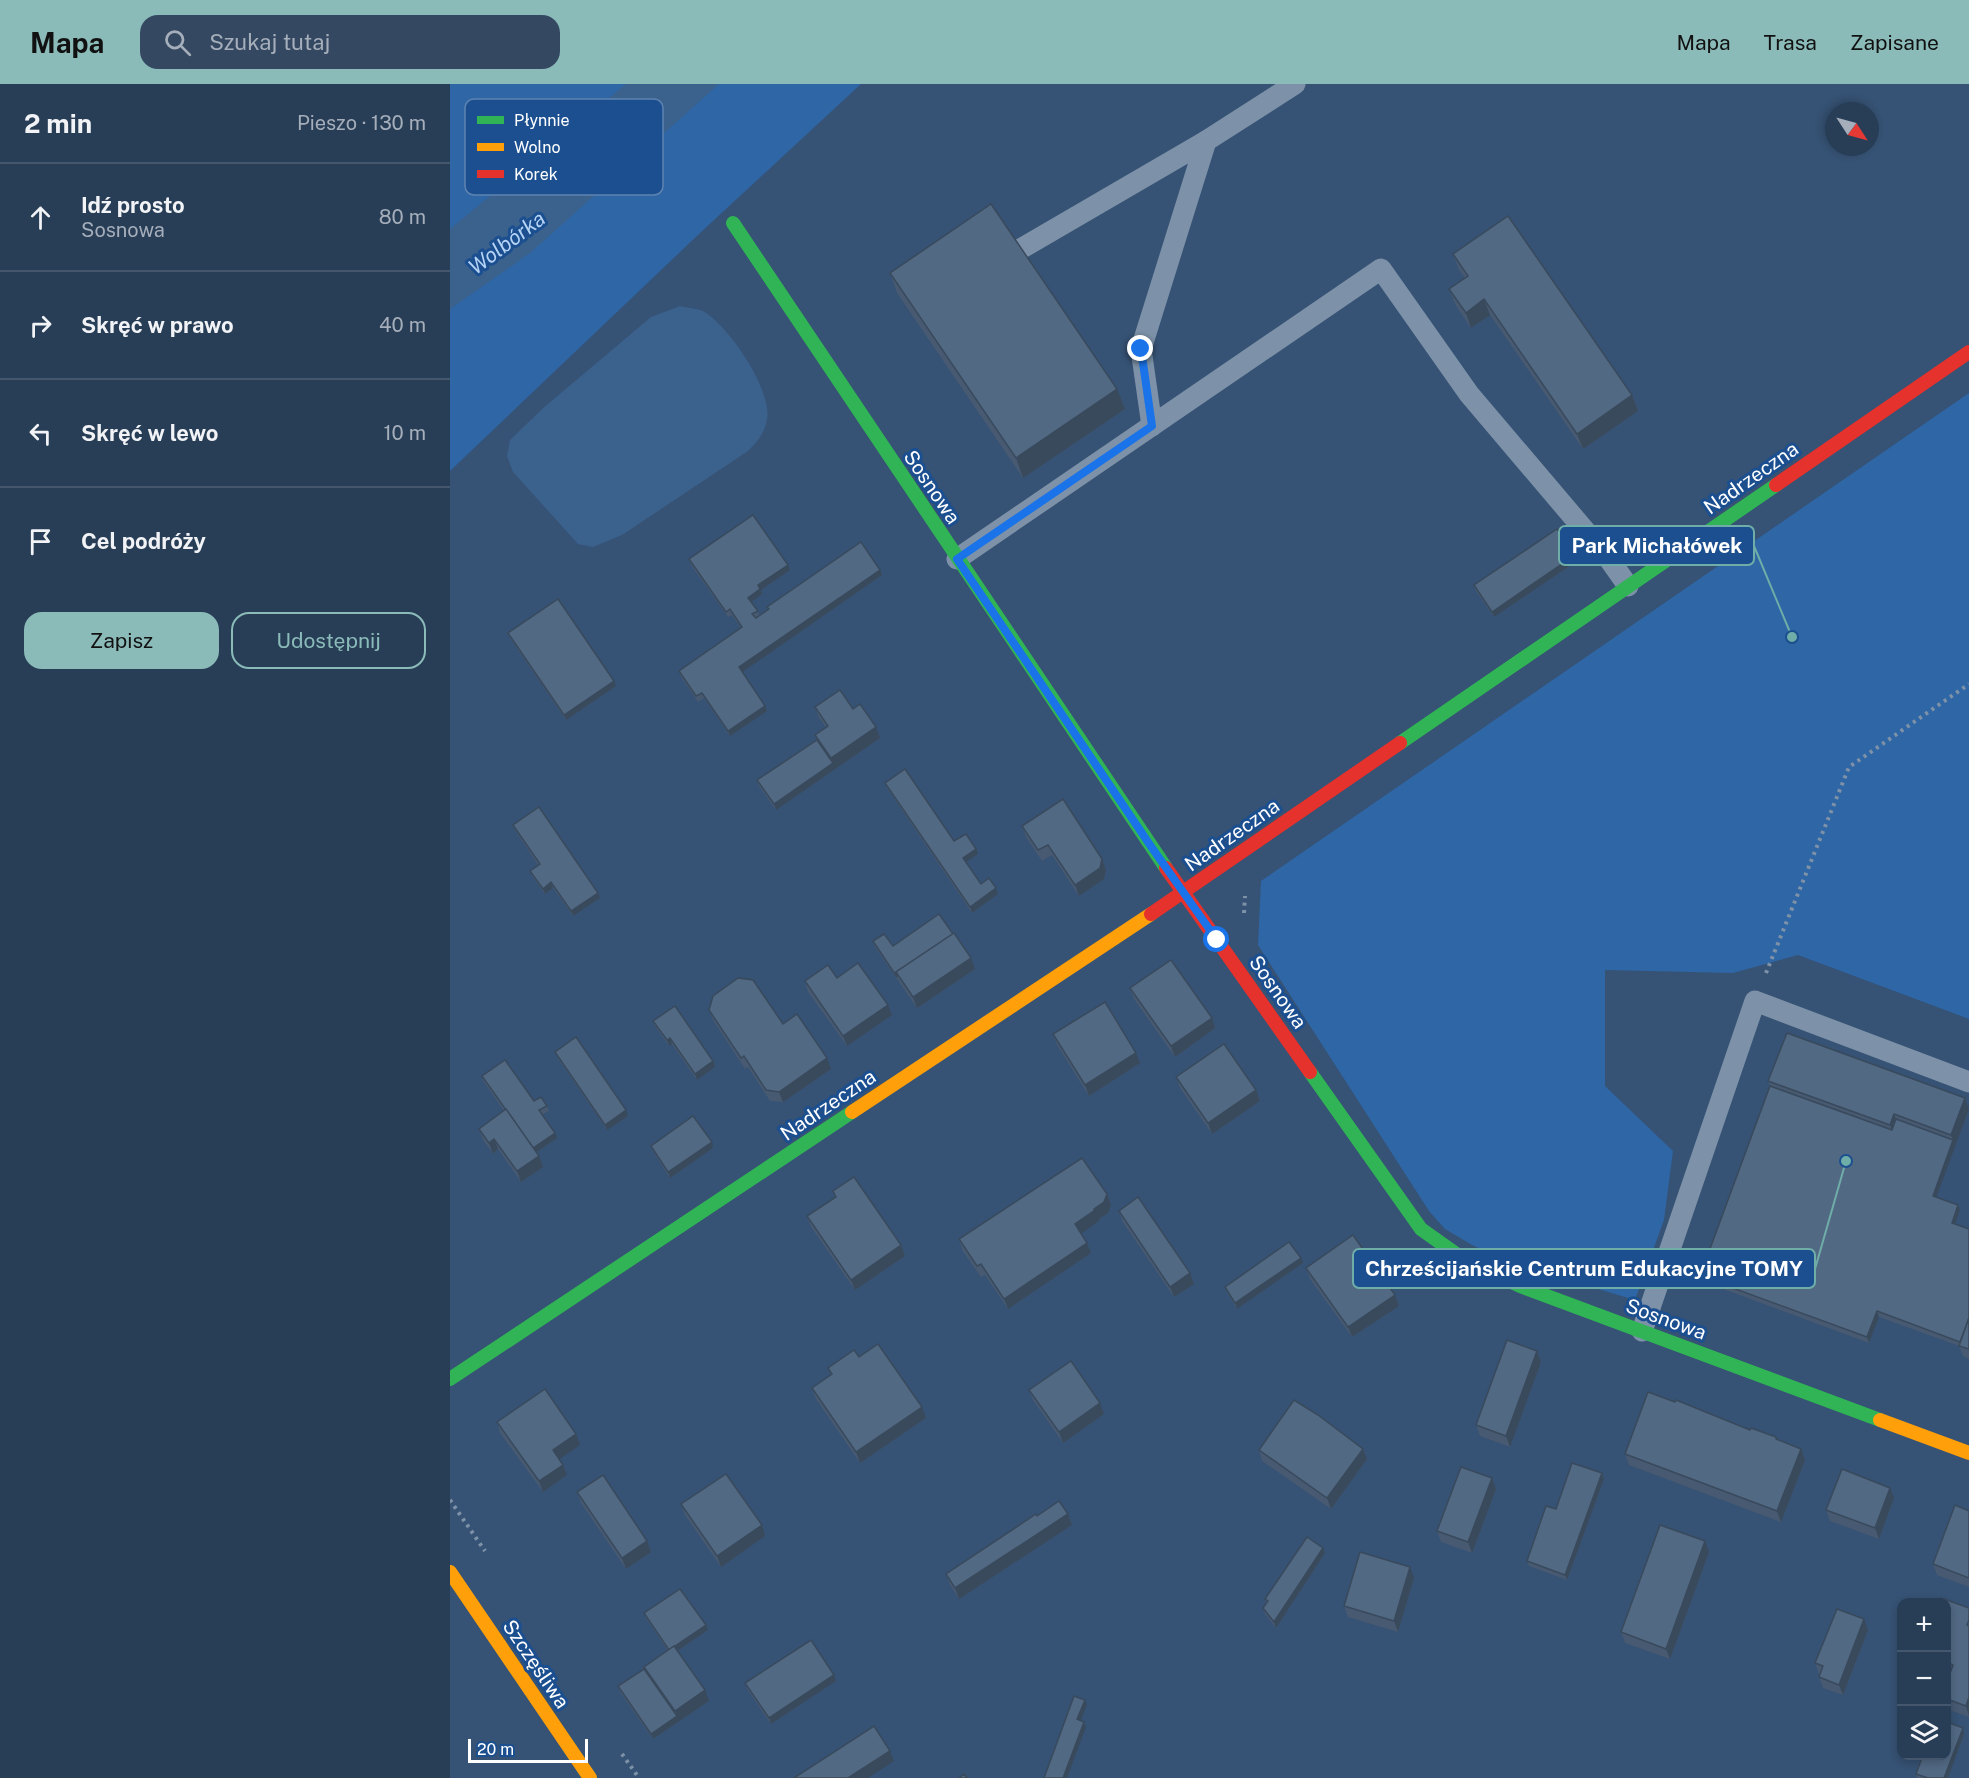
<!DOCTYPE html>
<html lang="pl">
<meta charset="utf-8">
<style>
:root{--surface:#283e57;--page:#344961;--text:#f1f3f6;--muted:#a5aeba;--line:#44576d;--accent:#8bbbb9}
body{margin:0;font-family:"Public Sans",sans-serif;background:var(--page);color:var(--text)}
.controls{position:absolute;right:18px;bottom:18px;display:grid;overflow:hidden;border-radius:12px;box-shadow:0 3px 9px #0003}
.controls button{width:54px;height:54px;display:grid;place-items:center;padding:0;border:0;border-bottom:2px solid var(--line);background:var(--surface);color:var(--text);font:30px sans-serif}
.compass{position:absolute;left:1375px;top:18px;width:54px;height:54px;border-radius:50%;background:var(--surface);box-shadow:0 3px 9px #0003;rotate:126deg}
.scale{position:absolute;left:18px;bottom:15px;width:120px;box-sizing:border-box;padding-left:6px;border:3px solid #fff;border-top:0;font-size:16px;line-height:21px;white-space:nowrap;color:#fff;-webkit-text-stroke:4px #1b4f8f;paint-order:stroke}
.stop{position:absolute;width:18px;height:18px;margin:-14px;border:4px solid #1a73e8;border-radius:50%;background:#fff}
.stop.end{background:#1a73e8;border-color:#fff;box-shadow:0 2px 6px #0008}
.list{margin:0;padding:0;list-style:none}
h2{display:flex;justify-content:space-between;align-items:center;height:78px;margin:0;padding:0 24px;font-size:26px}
h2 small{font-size:20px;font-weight:400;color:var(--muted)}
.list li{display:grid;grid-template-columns:39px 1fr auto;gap:18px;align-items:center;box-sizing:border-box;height:108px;padding:0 24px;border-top:2px solid var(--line)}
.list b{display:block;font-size:22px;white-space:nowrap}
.list p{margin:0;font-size:20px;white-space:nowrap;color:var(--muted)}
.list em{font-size:20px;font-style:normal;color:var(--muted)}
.actions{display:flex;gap:12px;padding:18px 24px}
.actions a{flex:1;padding:14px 0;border:2px solid var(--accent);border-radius:18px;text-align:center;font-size:21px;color:var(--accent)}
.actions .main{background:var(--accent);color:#111}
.icon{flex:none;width:33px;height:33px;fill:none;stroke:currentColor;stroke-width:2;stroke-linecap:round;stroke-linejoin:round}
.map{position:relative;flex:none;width:1519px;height:1694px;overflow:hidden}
header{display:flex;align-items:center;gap:36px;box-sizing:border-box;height:84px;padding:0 30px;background:var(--accent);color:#111}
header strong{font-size:28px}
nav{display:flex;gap:33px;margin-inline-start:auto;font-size:21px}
.search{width:420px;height:54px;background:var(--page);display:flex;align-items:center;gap:15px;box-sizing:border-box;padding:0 21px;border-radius:18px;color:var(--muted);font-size:22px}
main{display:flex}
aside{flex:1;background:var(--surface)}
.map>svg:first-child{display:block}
</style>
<header>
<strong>Mapa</strong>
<div class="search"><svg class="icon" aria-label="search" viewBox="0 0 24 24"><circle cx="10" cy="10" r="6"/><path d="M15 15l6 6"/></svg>Szukaj tutaj</div>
<nav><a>Mapa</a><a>Trasa</a><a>Zapisane</a></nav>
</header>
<main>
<aside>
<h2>2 min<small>Pieszo · 130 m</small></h2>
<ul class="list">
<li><svg class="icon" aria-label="ahead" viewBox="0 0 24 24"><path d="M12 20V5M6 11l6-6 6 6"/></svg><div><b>Idź prosto</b><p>Sosnowa</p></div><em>80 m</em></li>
<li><svg class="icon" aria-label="right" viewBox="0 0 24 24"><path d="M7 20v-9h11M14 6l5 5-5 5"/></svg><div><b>Skręć w prawo</b></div><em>40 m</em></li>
<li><svg class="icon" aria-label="left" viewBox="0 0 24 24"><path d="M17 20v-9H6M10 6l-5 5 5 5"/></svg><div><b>Skręć w lewo</b></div><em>10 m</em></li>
<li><svg class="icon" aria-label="arrive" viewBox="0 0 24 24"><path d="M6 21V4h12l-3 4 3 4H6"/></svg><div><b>Cel podróży</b></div></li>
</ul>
<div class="actions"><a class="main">Zapisz</a><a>Udostępnij</a></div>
</aside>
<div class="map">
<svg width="1519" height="1694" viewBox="0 0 1519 1694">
<rect width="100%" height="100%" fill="#365274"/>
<g fill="#2f66a5">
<polygon points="0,0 411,0 249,150 0,387"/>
<polygon points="1519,309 1519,935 1348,871 1283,889 1155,886 1155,1002 1223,1067 1214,1136 1185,1216 1057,1178 1022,1161 995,1145 979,1127 808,861 811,797"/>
</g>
<g fill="#3b618d">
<polygon points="176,0 269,0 80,169 0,225 0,145"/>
<path d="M230,222C237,224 246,224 253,227C278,241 323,306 317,336C314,350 308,357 298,367L172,451L143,463L128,460L63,388L57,372L60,356L92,325L201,233Z"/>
</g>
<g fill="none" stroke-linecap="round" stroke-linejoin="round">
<g stroke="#7d92a8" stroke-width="4" stroke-dasharray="3 4.5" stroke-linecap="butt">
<polyline points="794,829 795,812"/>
<polyline points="1316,889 1399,683 1519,600"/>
<polyline points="0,1416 35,1467"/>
<polyline points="172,1670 189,1694"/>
</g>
<g stroke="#7d92a8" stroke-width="21">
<polyline points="756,57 845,0"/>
<polyline points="567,167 756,57 691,265 702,342"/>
<polyline points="507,475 931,185 1019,310 1159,475 1178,502"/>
<polyline points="1192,1247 1305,917 1519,998"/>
</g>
<g stroke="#30b455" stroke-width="14">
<polyline points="283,139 716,784"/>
<polyline points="950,659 1326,401"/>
<polyline points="860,988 971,1145 1016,1177 1070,1202 1430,1336"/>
<polyline points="0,1295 402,1028"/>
</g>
<g stroke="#ff9f0a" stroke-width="14">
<polyline points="402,1028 701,830"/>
<polyline points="1430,1336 1519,1369"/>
<polyline points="0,1488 140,1694"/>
</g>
<g stroke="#e5322d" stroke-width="14">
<polyline points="1326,401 1519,268"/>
<polyline points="716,784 860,988"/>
<polyline points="701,830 950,659"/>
</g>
</g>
<g fill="#475a72">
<polygon points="1003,170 1182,311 1188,327 1133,365 1040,231 1021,244 1005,220 999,205 1015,194 1009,186"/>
<polygon points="440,189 667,305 675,325 573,394 447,209"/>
<polygon points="1125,471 1127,477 1044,533 1026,507 1024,501"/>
<polygon points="239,475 340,486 311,506 312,510 301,518 308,527 309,532 432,491 292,588 315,622 317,627 280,652 254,614 248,618 231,593 229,587 291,544 282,531 278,533 241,481"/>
<polygon points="58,549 166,602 116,636 60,554"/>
<polygon points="365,623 430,654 326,726 309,702 307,696 367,656 365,651 376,643 369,634"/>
<polygon points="435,699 504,757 528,770 516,778 531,800 548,810 522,829 437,704"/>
<polygon points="63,741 148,809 150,814 123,832 103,804 95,810 82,792 80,787 88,781 65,746"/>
<polygon points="572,742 652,775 656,786 654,795 629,812 602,771 592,777 576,753"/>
<polygon points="423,857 443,862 525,885 467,924 425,863"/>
<polygon points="387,894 438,921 442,931 397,962 358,908 355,897"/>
<polygon points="680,904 762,934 765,944 725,973 684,915"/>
<polygon points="259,926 333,940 381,985 333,1018 320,1017 298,983 295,985 263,936"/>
<polygon points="203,937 263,977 265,983 247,996 222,960 219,962 205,942"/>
<polygon points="603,950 690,979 639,1012 607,961"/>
<polygon points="105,968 178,1032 157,1046 107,973"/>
<polygon points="32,992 84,1017 97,1022 99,1027 93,1030 107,1054 86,1069 89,1072 93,1083 71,1098 48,1065 43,1070 33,1056 29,1045 54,1027 34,998"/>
<polygon points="726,993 806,1006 810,1017 762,1050 730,1004"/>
<polygon points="1318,997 1515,1014 1519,1025 1486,1113 1508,1121 1510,1126 1505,1140 1519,1145 1519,1275 1513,1272 1509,1262 1429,1233 1419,1259 1252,1197 1250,1192 1320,1002"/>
<polygon points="201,1062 263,1064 220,1094 203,1067"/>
<polygon points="383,1107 451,1161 455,1172 405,1206 361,1143 357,1132 385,1113"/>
<polygon points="657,1110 661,1121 658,1129 649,1135 649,1137 631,1149 637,1159 641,1169 558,1225 535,1191 531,1193 512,1166 509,1155"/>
<polygon points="669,1127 740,1189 744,1200 724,1213 672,1137"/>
<polygon points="853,1179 787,1225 777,1208 775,1203"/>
<polygon points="856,1184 945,1211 949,1222 902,1253 860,1195"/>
<polygon points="1087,1267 1091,1278 1060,1363 1030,1352 1026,1341"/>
<polygon points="409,1273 476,1334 410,1379 366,1315 362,1304 381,1291 378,1284"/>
<polygon points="579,1306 650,1319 654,1330 613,1359 583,1316"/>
<polygon points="47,1338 126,1350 130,1361 109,1375 113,1381 117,1391 93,1408 50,1349"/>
<polygon points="1300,1346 1351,1365 1355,1376 1331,1438 1179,1381 1175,1370"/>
<polygon points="913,1365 917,1375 881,1425 812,1377 809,1366"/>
<polygon points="1152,1389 1154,1395 1117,1496 1079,1482 1077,1477 1106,1425"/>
<polygon points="1042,1394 1046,1405 1022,1469 991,1458 987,1447"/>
<polygon points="127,1408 197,1457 201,1468 176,1485 131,1419"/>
<polygon points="1444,1414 1429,1455 1380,1437 1376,1426"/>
<polygon points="231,1420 312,1441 315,1452 271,1483 235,1431"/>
<polygon points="1519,1427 1519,1503 1487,1491 1483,1480"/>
<polygon points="618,1430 622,1441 509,1515 500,1501 496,1490 587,1432"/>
<polygon points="1259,1468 1220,1575 1175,1559 1171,1548"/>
<polygon points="875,1469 826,1544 815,1530 813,1524 816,1519 815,1515"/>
<polygon points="964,1494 948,1548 898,1533 894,1522"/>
<polygon points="1497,1518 1519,1524 1519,1633 1497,1625 1497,1597 1500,1589 1497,1588"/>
<polygon points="194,1529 258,1546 227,1567 259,1617 203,1655 170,1608 168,1602 196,1589 194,1583 218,1567 196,1534"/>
<polygon points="1418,1546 1393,1611 1373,1604 1369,1593 1370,1590 1369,1590 1365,1579"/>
<polygon points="384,1591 386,1597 321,1640 297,1605 295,1599"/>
<polygon points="1514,1650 1498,1694 1467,1694 1466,1690"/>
</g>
<g fill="#394a5c">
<polygon points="1034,215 1040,231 1021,244 1016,229"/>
<polygon points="667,305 675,325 573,394 566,374"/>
<polygon points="1182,311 1188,327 1133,365 1127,350"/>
<polygon points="1125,471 1127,477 1044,533 1042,528"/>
<polygon points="338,481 340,486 311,506 312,510 300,519 298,514 308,501"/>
<polygon points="430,486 432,491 291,589 289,583"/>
<polygon points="164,597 166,602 116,636 114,631"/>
<polygon points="315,622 317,627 280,652 278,647"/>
<polygon points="426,643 430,654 326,726 324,720 383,679 381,674"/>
<polygon points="526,765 528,770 515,779 513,774"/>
<polygon points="652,775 656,786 654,795 629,812 625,801"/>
<polygon points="101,798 103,804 95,810 93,805"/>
<polygon points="546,804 548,810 522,829 520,823"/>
<polygon points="148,809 150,814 123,832 121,827"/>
<polygon points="521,874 525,885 467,924 463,913"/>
<polygon points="438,921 442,931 397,962 393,952"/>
<polygon points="762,934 765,944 725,973 721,962"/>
<polygon points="220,954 222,960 219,962 217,956"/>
<polygon points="686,969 690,979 639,1012 635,1001"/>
<polygon points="377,974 381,985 333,1018 329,1008"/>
<polygon points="263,977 265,983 247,996 245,990"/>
<polygon points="806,1006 810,1017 762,1050 758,1039"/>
<polygon points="1515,1014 1519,1025 1485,1117 1483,1112 1503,1056 1501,1051"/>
<polygon points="176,1026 178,1032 157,1046 155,1041"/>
<polygon points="1444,1030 1448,1041 1444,1052 1440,1041"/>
<polygon points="105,1049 107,1054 84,1070 82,1065"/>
<polygon points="44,1055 48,1065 43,1070 39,1059"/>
<polygon points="262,1058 263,1064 220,1094 218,1088"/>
<polygon points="89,1072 93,1083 71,1098 67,1087"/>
<polygon points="657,1110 661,1121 658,1129 649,1135 649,1137 629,1151 625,1140 644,1125"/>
<polygon points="1508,1121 1510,1126 1504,1144 1502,1139"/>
<polygon points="637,1159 641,1169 558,1225 554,1215"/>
<polygon points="451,1161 455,1172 405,1206 401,1196"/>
<polygon points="851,1174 853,1179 787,1225 785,1219"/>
<polygon points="740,1189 744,1200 724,1213 720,1203"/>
<polygon points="945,1211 949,1222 902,1253 898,1243"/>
<polygon points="1427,1227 1429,1233 1419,1259 1417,1253"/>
<polygon points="1087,1267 1091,1278 1060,1363 1056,1352"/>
<polygon points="650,1319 654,1330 613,1359 609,1348"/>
<polygon points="472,1323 476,1334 410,1379 406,1368"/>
<polygon points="126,1350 130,1361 107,1377 103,1366"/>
<polygon points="913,1365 917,1375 881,1425 877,1414"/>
<polygon points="1351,1365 1355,1376 1331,1438 1327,1427"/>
<polygon points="113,1381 117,1391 93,1408 89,1397"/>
<polygon points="1152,1389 1154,1395 1117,1496 1115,1491"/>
<polygon points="1042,1394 1046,1405 1022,1469 1018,1458"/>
<polygon points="1440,1404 1444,1414 1429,1455 1425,1444"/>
<polygon points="618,1430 622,1441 509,1515 505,1504"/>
<polygon points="312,1441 315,1452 271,1483 267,1472"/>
<polygon points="197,1457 201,1468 176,1485 172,1474"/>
<polygon points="1255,1457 1259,1468 1220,1575 1216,1565"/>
<polygon points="873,1464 875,1469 826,1544 824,1538"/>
<polygon points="960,1483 964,1494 948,1548 944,1537"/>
<polygon points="1414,1535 1418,1546 1393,1611 1389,1601"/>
<polygon points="256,1541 258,1546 221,1571 219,1566"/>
<polygon points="384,1591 386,1597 321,1640 319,1634"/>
<polygon points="255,1606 259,1617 203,1655 201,1650 227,1632 225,1627"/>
<polygon points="1519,1613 1519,1632 1516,1622"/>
<polygon points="635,1616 637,1621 629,1641 627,1635"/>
<polygon points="634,1638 636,1643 617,1694 613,1694"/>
<polygon points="1513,1644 1514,1650 1498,1694 1494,1694"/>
<polygon points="440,1667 444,1677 418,1694 398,1694"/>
</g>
<g fill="#526984" stroke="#394a5c" stroke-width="1.5">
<polygon points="541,120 667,305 566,374 440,189"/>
<polygon points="1058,132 1182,311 1127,350 1034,215 1016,229 999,205 1018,192 1003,170"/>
<polygon points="303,431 338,481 308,501 310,505 298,514 308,527 302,530 306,534 319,525 317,523 411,458 430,486 289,583 315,622 278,647 252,609 246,612 229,587 292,543 280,525 276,528 239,475"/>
<polygon points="1107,445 1125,471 1042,528 1024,501"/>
<polygon points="108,515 164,597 114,631 58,549"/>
<polygon points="390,606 403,625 410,620 426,643 381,674 365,651 378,642 365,623"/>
<polygon points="367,656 383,679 324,720 307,696"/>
<polygon points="455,685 504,757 516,750 526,765 513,774 531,800 539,794 546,804 520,823 435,699"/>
<polygon points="613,715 652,775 650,784 625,801 598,761 588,766 572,742"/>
<polygon points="89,723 148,809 121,827 101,798 93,805 80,787 90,780 63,741"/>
<polygon points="489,830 503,850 446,888 447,893 423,857 434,850 443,862"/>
<polygon points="504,849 521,874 463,913 446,888"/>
<polygon points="721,876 762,934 721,962 680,904"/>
<polygon points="408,879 438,921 393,952 355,897 378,881 387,894"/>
<polygon points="288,894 303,896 333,940 347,930 377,974 329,1008 316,1006 294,972 291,974 259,926 263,912"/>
<polygon points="655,918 686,969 635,1001 603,950"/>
<polygon points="225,922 263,977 245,990 220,954 217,956 203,937"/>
<polygon points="1337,949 1515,1014 1501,1051 1444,1030 1440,1041 1318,997"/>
<polygon points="126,953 176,1026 155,1041 105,968"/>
<polygon points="774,960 806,1006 758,1039 726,993"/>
<polygon points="55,976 84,1017 91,1013 97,1022 89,1026 105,1049 83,1064 32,992"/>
<polygon points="1320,1002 1442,1046 1446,1035 1503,1056 1483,1112 1508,1121 1502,1139 1519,1145 1519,1234 1510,1258 1427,1227 1417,1253 1250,1192"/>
<polygon points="56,1025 89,1072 67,1087 44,1055 39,1059 29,1045"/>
<polygon points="243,1032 262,1058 218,1088 201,1062"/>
<polygon points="632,1074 657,1110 654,1118 644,1125 645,1126 625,1140 637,1159 554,1215 531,1180 527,1182 509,1155"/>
<polygon points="404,1093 451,1161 401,1196 357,1132 386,1113 383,1107"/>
<polygon points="688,1113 740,1189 720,1203 669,1127"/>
<polygon points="903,1151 945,1211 898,1243 856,1184"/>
<polygon points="839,1158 851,1174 785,1219 775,1203"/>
<polygon points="1519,1234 1519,1265 1509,1262"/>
<polygon points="1057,1256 1087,1267 1056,1352 1026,1341"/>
<polygon points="428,1260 472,1323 406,1368 362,1304 382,1290 378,1284 404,1266 409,1273"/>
<polygon points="621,1277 650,1319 609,1348 579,1306"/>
<polygon points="95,1305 126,1350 103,1366 113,1381 89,1397 47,1338"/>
<polygon points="1198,1308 1225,1318 1226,1316 1300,1346 1301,1344 1326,1353 1326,1355 1351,1365 1327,1427 1175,1370"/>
<polygon points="844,1316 868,1331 913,1365 877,1414 809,1366"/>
<polygon points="1122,1379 1152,1389 1115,1491 1077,1477 1096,1422 1106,1425"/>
<polygon points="1011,1383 1042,1394 1018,1458 987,1447"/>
<polygon points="1392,1385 1440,1404 1425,1444 1376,1426"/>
<polygon points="276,1390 312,1441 267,1472 231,1420"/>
<polygon points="153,1391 197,1457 172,1474 127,1408"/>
<polygon points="609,1417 618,1430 505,1504 496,1490 586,1430 587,1432"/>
<polygon points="1505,1421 1519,1427 1519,1494 1483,1480"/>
<polygon points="1210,1441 1255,1457 1216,1565 1171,1548"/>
<polygon points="857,1453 873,1464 824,1538 813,1524 818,1517 815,1515"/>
<polygon points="910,1468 960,1483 944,1537 894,1522"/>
<polygon points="230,1505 256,1541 219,1566 194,1529"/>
<polygon points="1491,1514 1519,1524 1519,1536 1517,1541 1519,1542 1519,1613 1516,1622 1497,1615 1497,1597 1503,1581 1497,1578 1497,1518 1489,1518"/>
<polygon points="1387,1525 1414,1535 1389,1601 1369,1593 1373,1582 1365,1579"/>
<polygon points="361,1556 384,1591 319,1634 295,1599"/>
<polygon points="224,1562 255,1606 225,1627 194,1583"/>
<polygon points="194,1585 227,1632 201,1650 168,1602"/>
<polygon points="624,1612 635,1616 627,1635 634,1638 613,1694 594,1694"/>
<polygon points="1497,1638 1513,1644 1494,1694 1478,1694 1466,1690 1473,1671 1497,1671"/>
<polygon points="424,1642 440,1667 398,1694 344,1694"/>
<polygon points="514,1690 517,1694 509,1694"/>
</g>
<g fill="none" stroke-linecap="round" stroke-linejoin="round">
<polyline stroke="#1a73e8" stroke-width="8" points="691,265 702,342 507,475 700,761 767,856"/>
</g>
<g text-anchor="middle" stroke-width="6" stroke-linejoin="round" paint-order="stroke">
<g font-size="20" fill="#fff" stroke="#1b4f8f">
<text transform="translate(1301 394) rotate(-35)" y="7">Nadrzeczna</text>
<text transform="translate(482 403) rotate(56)" y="7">Sosnowa</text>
<text transform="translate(782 751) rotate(-35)" y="7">Nadrzeczna</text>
<text transform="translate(828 908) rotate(55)" y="7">Sosnowa</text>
<text transform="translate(378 1021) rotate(-34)" y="7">Nadrzeczna</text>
<text transform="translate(1216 1235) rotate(20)" y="7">Sosnowa</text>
<text transform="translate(86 1580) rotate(56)" y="7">Szczęśliwa</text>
</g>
<g font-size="21" font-style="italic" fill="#b5d3f5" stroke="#1b4f8f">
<text transform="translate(57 159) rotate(-37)" y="7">Wolbórka</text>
</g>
</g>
<rect x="15" y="15" width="198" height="96" rx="9" fill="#1b4f8f" stroke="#5f84b1" stroke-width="1.5"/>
<rect x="27" y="32" width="27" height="8" fill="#30b455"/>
<rect x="27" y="59" width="27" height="8" fill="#ff9f0a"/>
<rect x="27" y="86" width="27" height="8" fill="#e5322d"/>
<g font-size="16" fill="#fff">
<text x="64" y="42">Płynnie</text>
<text x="64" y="69">Wolno</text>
<text x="64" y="96">Korek</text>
</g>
<path fill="none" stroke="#6fada8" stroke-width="2" d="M1342 553L1304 462M1396 1077L1365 1185"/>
<g fill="#6fada8" stroke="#1b4f8f" stroke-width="2">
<circle cx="1342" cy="553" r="6"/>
<circle cx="1396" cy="1077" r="6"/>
</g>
<g fill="#1b4f8f" stroke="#6fada8" stroke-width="2">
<rect x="1109" y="442" width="195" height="39" rx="6"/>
<rect x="903" y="1165" width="462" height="39" rx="6"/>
</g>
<g font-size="21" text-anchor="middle" font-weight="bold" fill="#fff">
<text x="1207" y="469">Park Michałówek</text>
<text x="1134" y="1192">Chrześcijańskie Centrum Edukacyjne TOMY</text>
</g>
</svg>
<div class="controls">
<button>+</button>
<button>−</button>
<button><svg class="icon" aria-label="layers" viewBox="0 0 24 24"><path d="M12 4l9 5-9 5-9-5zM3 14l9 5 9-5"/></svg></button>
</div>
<svg class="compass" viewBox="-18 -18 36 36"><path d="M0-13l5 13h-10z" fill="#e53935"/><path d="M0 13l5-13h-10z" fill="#a5aeba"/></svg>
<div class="scale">20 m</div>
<div class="stop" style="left:767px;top:856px"></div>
<div class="stop end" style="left:691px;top:265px"></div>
</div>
</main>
